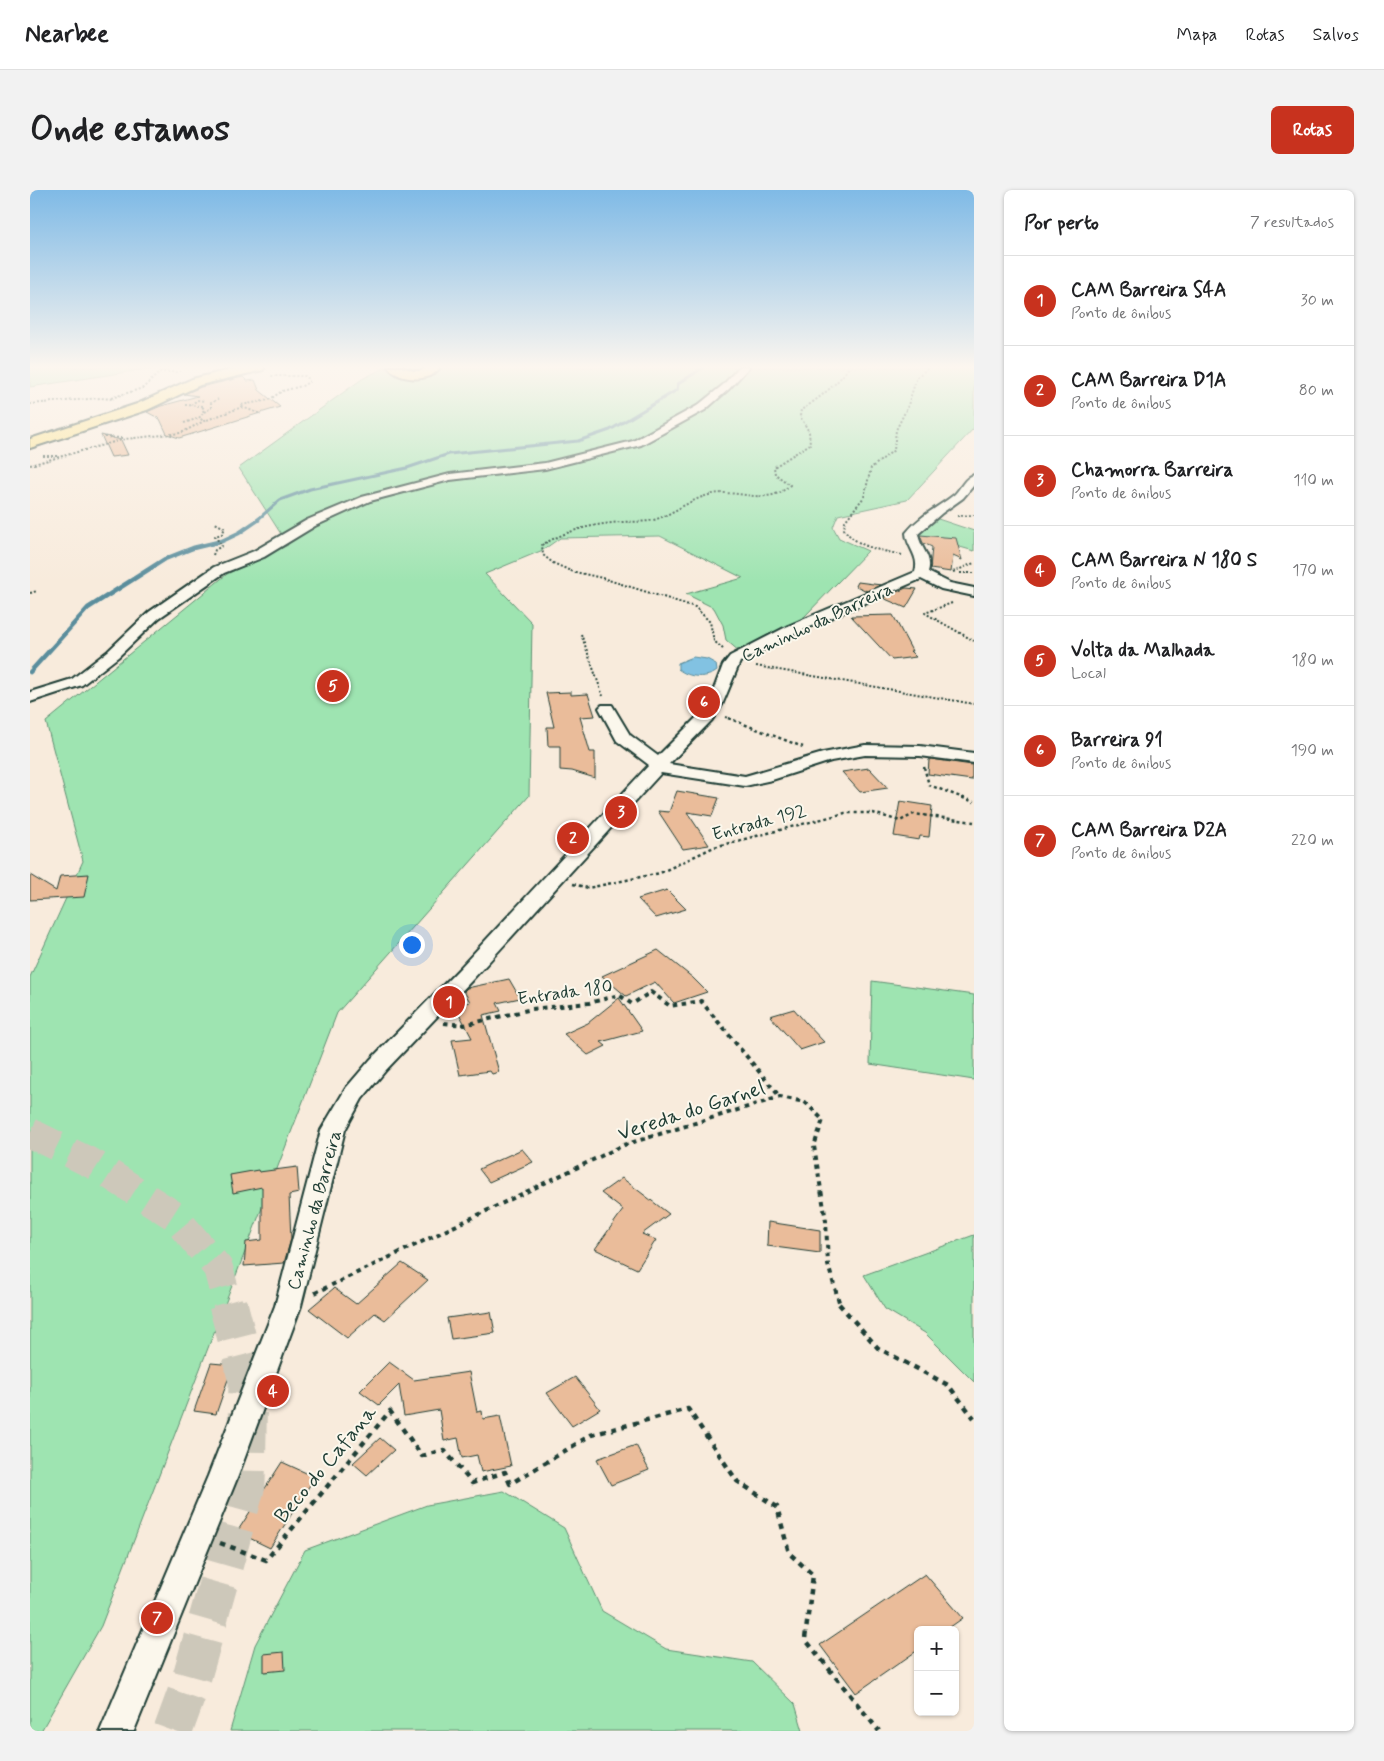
<!DOCTYPE html>
<html lang="pt">
<meta charset="utf-8">
<style>
:root{--surface:#fff;--page:#f2f2f2;--text:#202124;--muted:#757577;--line:#e0e0e0;--accent:#c8321e}
body{margin:0;font-family:Mynerve,sans-serif;background:var(--page);color:var(--text)}
.controls{position:absolute;right:15px;bottom:15px;display:grid;overflow:hidden;border-radius:8px;box-shadow:0 1px 4px #0004}
.controls button{width:45px;height:45px;display:grid;place-items:center;padding:0;border:0;border-bottom:1px solid var(--line);background:var(--surface);color:var(--text);font:25px sans-serif}
.you{position:absolute;left:381px;top:754px;width:18px;height:18px;margin:-12px;border:4px solid #fff;border-radius:50%;background:#1a73e8;box-shadow:0 0 0 8px #1a73e833}
.badge{display:grid;place-items:center;width:32px;height:32px;border-radius:50%;background:var(--accent);color:#fff;font-size:16px;font-weight:700}
.pin{position:absolute;translate:-50% -50%;border:2px solid #fff;box-shadow:0 1px 5px #0006}
.list{margin:0;padding:0;list-style:none}
h2{display:flex;justify-content:space-between;align-items:center;height:65px;margin:0;padding:0 20px;font-size:21px}
h2 small{font-size:16px;font-weight:400;color:var(--muted)}
.list li{display:grid;grid-template-columns:32px 1fr auto;gap:15px;align-items:center;box-sizing:border-box;height:90px;padding:0 20px;border-top:1px solid var(--line)}
.list b{display:block;font-size:19px;white-space:nowrap}
.list p{margin:0;font-size:16px;white-space:nowrap;color:var(--muted)}
.list em{font-size:16px;font-style:normal;color:var(--muted)}
.map{position:relative;flex:none;width:944px;height:1541px;overflow:hidden;border-radius:8px}
header{display:flex;align-items:center;gap:30px;box-sizing:border-box;height:70px;padding:0 25px;background:var(--surface);border-bottom:1px solid var(--line)}
header strong{font-size:24px}
nav{display:flex;gap:28px;margin-inline-start:auto;font-size:18px}
.intro{display:flex;align-items:center;justify-content:space-between;box-sizing:border-box;height:120px;padding:0 30px}
h1{margin:0;font-size:35px}
.button{padding:12px 22px;border-radius:8px;background:var(--accent);color:#fff;font-size:18px;font-weight:700}
main{display:flex;gap:30px;padding:0 30px}
aside{flex:1;background:var(--surface);border-radius:8px;box-shadow:0 1px 4px #0004}
.map>svg:first-child{display:block}
</style>
<header>
<strong>Nearbee</strong>
<nav><a>Mapa</a><a>Rotas</a><a>Salvos</a></nav>
</header>
<div class="intro"><h1>Onde estamos</h1><a class="button">Rotas</a></div>
<main>
<div class="map">
<svg width="944" height="1541" viewBox="0 0 944 1541">
<rect width="100%" height="100%" fill="#f8ebdc"/>
<filter id="ink" filterUnits="userSpaceOnUse"><feTurbulence type="fractalNoise" baseFrequency=".02" numOctaves="2"/><feDisplacementMap in="SourceGraphic" scale="10" xChannelSelector="R" yChannelSelector="G"/><feConvolveMatrix kernelMatrix="1 2 1 2 8 2 1 2 1" color-interpolation-filters="sRGB"/></filter>
<g filter="url(#ink)">
<g fill="#9ee4b1" stroke="#5e9072">
<polygon points="0,177 129,177 0,197"/>
<polygon points="356,177 944,177 944,238 877,310 808,325 803,337 809,348 838,361 774,427 710,462 696,450 693,435 684,418 656,404 713,388 630,346 530,348 513,360 455,384 502,433 499,606 307,823 71,1436 11,1541 0,1541 0,787 53,671 16,532 197,384 258,355 209,278 332,189"/>
<polygon points="908,329 944,341 944,361 888,345"/>
<polygon points="842,791 944,805 944,890 840,874"/>
<polygon points="944,1045 944,1192 895,1143 855,1119 834,1085"/>
<polygon points="474,1301 534,1338 572,1421 636,1459 722,1472 765,1514 773,1541 200,1541 225,1455 275,1360 397,1315"/>
</g>
<path fill="#82c2e2" stroke="#5a8d9c" d="M663,467L677,469L686,474L687,481C677,489 659,488 648,479V473Z"/>
<g fill="none" stroke-linecap="round" stroke-linejoin="round">
<polyline stroke="#5a8d9c" stroke-width="3" points="226,331 250,310 280,299 377,278 419,264 548,251 580,240 647,200 648,194 674,177"/>
<polyline stroke="#5a8d9c" stroke-width="4.5" points="0,482 58,418 135,369 163,358 192,351 209,343 228,330"/>
</g>
<g fill="#eabc9a" stroke="#1f3d34">
<polygon points="213,187 217,191 225,190 229,200 250,217 149,248 137,244 130,229 117,222 131,216 168,206 154,204 171,197"/>
<polygon points="71,245 91,250 98,265 81,267"/>
<polygon points="890,345 926,348 932,370 923,366 921,382 900,379 902,357 893,353"/>
<polygon points="828,392 851,395 837,401 826,396"/>
<polygon points="876,398 887,399 876,418 853,408"/>
<polygon points="863,425 882,461 880,461 886,467 862,470 821,426"/>
<polygon points="541,502 541,505 558,504 565,526 550,527 560,562 565,562 565,588 542,581 530,580 530,556 518,556 517,537 524,537 516,503"/>
<polygon points="901,569 942,575 942,590 898,584 899,570"/>
<polygon points="839,578 858,598 830,602 812,582"/>
<polygon points="647,601 689,608 682,626 657,622 679,655 653,659 628,621 639,622"/>
<polygon points="870,611 902,616 899,647 890,646 889,650 864,646"/>
<polygon points="59,684 54,707 0,710 0,685 26,701 30,686"/>
<polygon points="637,700 656,719 626,728 608,709"/>
<polygon points="628,760 663,788 677,802 644,813 625,792 596,806 572,786"/>
<polygon points="479,789 490,808 467,813 471,821 453,825 469,882 462,884 460,881 430,885 422,850 442,848 425,816 440,812 434,801 437,798"/>
<polygon points="589,808 612,841 571,852 576,856 558,865 534,844 558,833"/>
<polygon points="764,819 775,832 794,852 770,860 740,826"/>
<polygon points="492,959 503,972 459,992 449,979"/>
<polygon points="267,977 269,1003 259,1005 261,1049 254,1073 214,1076 216,1052 232,1050 232,997 203,1003 200,985 228,980 229,982"/>
<polygon points="592,988 639,1024 612,1044 626,1050 607,1079 565,1059 593,1020 571,1003"/>
<polygon points="738,1032 790,1040 790,1063 737,1056"/>
<polygon points="372,1073 398,1090 355,1130 345,1123 317,1148 279,1119 304,1098 326,1114"/>
<polygon points="461,1122 465,1143 421,1149 417,1128"/>
<polygon points="359,1172 384,1190 439,1182 447,1222 452,1221 453,1229 470,1226 481,1276 451,1282 447,1265 432,1268 428,1248 414,1251 409,1220 374,1226 369,1195 349,1215 330,1201"/>
<polygon points="181,1173 203,1175 186,1224 164,1221"/>
<polygon points="545,1187 570,1219 542,1236 517,1203"/>
<polygon points="350,1248 364,1260 337,1285 323,1273"/>
<polygon points="606,1255 619,1280 581,1295 567,1269"/>
<polygon points="252,1272 285,1287 240,1358 207,1342"/>
<polygon points="895,1384 933,1428 916,1440 888,1440 888,1460 826,1503 790,1455"/>
<polygon points="254,1462 255,1480 234,1482 234,1464"/>
</g>
<g fill="none" stroke-linecap="round" stroke-linejoin="round">
<polyline stroke="#cdc8ba" stroke-width="30" stroke-dasharray="30 15" stroke-linecap="butt" points="0,943 65,975 143,1025 188,1078 198,1115"/>
<polyline stroke="#cdc8ba" stroke-width="39" stroke-dasharray="39 19" stroke-linecap="butt" points="143,1541 159,1497 216,1295 218,1191 198,1114"/>
<defs>
<g id="minor">
<polygon points="709,177 719,177 699,199 675,220 611,255 515,279 420,290 340,311 285,336 234,367 194,383 129,428 88,467 52,495 0,512 0,502 42,489 78,461 119,422 184,377 224,361 277,330 332,307 420,284 515,273 603,251 667,216 693,195"/>
<path d="M944,285V295L933,308L912,323L888,344C890,359 903,366 898,382L920,393L944,398V406L911,399L891,389L768,442L710,472L692,515L682,530L639,574L715,586L793,563L835,555L890,556L944,563V573L890,566L835,565L801,571L742,590L715,596L631,583L443,789L356,880L332,909L315,940L271,1116L208,1286L104,1541H70L178,1286L245,1116L291,940L316,898L340,870L429,779L619,575L587,551L569,518L572,515H582L600,545L628,566L670,524L679,512L693,475L700,466L758,436L885,382C890,366 877,358 876,343C889,326 909,317 925,304C931,298 935,287 944,285Z"/>
</g>
<g id="major">
<polygon points="212,177 235,177 233,180 170,195 117,220 0,258 0,249 107,214 162,189"/>
<path d="M358,177H372L384,181H391L396,177H408L409,179C397,193 369,191 358,177Z"/>
</g>
</defs>
<use href="#minor" stroke="#1f3d34" stroke-width="4"/>
<use href="#major" stroke="#1f3d34" stroke-width="4"/>
<g stroke="#1f3d34" stroke-width="2" stroke-dasharray="2 2" stroke-linecap="butt">
<polyline points="81,208 113,198 130,182 150,182"/>
<polyline points="0,214 70,208 84,209"/>
<polyline points="155,215 174,216 172,219 174,222 169,228 174,231"/>
<polyline points="161,215 167,210 174,211"/>
<polyline points="212,217 231,224"/>
<polyline points="174,222 181,218 181,213 188,209"/>
<polyline points="154,233 169,228"/>
<polyline points="74,247 92,248"/>
<polyline points="13,266 29,266"/>
<polyline points="0,275 95,249 151,243 174,231 212,217 211,215 239,210 252,201 272,196 279,192 279,189 275,186 241,186"/>
<polyline points="927,326 944,325"/>
<polyline points="183,365 185,360 192,356 185,346 192,344 195,338 185,333"/>
<path d="M872,365C851,360 827,358 814,339L815,331L834,307L841,278L864,260L866,240L877,218L887,187L899,177"/>
<polyline points="923,382 944,373"/>
<polyline points="930,383 944,383"/>
<polyline points="0,403 7,401"/>
<polyline points="922,413 895,423 944,451"/>
<polyline points="551,444 573,506"/>
<path d="M693,459L684,451L680,432L665,417L572,388L541,381L523,373L513,365L512,355C537,340 564,334 592,332C604,331 616,333 627,329C646,322 662,308 683,304C710,299 738,317 760,295L745,284L744,277L780,254L779,242L770,226L771,220C787,210 809,193 819,177"/>
<polyline points="726,476 944,514"/>
<polyline points="695,527 701,529"/>
</g>
<g stroke="#1f3d34" stroke-width="2.5" stroke-dasharray="3 3" stroke-linecap="butt">
<polyline points="698,528 773,557"/>
<polyline points="894,577 899,595 944,612"/>
<polyline points="543,694 558,698 630,683 684,657 815,623 843,623 870,631 884,624 944,632"/>
</g>
<g stroke="#1f3d34" stroke-width="4" stroke-dasharray="4.5 4.5" stroke-linecap="butt">
<polyline points="414,833 434,835 502,819 559,813 589,805 602,814 621,802 640,816 671,811 750,907"/>
<polyline points="285,1103 594,955 750,907 775,912 793,930 784,956 796,1031 798,1075 810,1115"/>
</g>
<g stroke="#1f3d34" stroke-width="4.5" stroke-dasharray="5.5 5.5" stroke-linecap="butt">
<polyline points="809,1114 848,1158 918,1195 944,1228"/>
<polyline points="190,1353 236,1370 360,1221 392,1266 414,1260 442,1293 475,1282 480,1294 561,1245 658,1219 707,1291 747,1317 759,1363 783,1385 775,1449 849,1541"/>
</g>
<use href="#minor" fill="#fbf7ec" fill-rule="evenodd"/>
<use href="#major" fill="#fae180" fill-rule="evenodd"/>
</g>
</g>
<linearGradient id="sky" x2="0" y2="1"><stop stop-color="#7fbae6"/><stop offset="0.45" stop-color="#fcf6ef"/><stop offset="1" stop-color="#fcf6ef" stop-opacity="0"/></linearGradient>
<rect width="944" height="393" fill="url(#sky)"/>
<g text-anchor="middle" stroke-width="4" stroke-linejoin="round" paint-order="stroke">
<g font-size="18" fill="#1f3d34" stroke="#fbf7ec">
<text transform="translate(787 432) rotate(-25)" y="6">Caminho da Barreira</text>
<text transform="translate(729 632) rotate(-15)" y="6">Entrada 192</text>
<text transform="translate(535 802) rotate(-8)" y="6">Entrada 180</text>
<text transform="translate(284 1020) rotate(-75)" y="6">Caminho da Barreira</text>
</g>
<g font-size="21" fill="#1f3d34" stroke="#fbf7ec">
<text transform="translate(661 920) rotate(-18)" y="7">Vereda do Garnel</text>
<text transform="translate(295 1274) rotate(-50)" y="7">Beco do Cafana</text>
</g>
</g>
</svg>
<div class="controls">
<button>+</button>
<button>−</button>
</div>
<div class="you"></div>
<div class="pin badge" style="left:419px;top:812px">1</div>
<div class="pin badge" style="left:543px;top:648px">2</div>
<div class="pin badge" style="left:591px;top:622px">3</div>
<div class="pin badge" style="left:243px;top:1201px">4</div>
<div class="pin badge" style="left:303px;top:496px">5</div>
<div class="pin badge" style="left:674px;top:512px">6</div>
<div class="pin badge" style="left:127px;top:1428px">7</div>
</div>
<aside>
<h2>Por perto<small>7 resultados</small></h2>
<ul class="list">
<li><span class="badge">1</span><div><b>CAM Barreira S4A</b><p>Ponto de ônibus</p></div><em>30 m</em></li>
<li><span class="badge">2</span><div><b>CAM Barreira D1A</b><p>Ponto de ônibus</p></div><em>80 m</em></li>
<li><span class="badge">3</span><div><b>Chamorra Barreira</b><p>Ponto de ônibus</p></div><em>110 m</em></li>
<li><span class="badge">4</span><div><b>CAM Barreira N 180 S</b><p>Ponto de ônibus</p></div><em>170 m</em></li>
<li><span class="badge">5</span><div><b>Volta da Malhada</b><p>Local</p></div><em>180 m</em></li>
<li><span class="badge">6</span><div><b>Barreira 91</b><p>Ponto de ônibus</p></div><em>190 m</em></li>
<li><span class="badge">7</span><div><b>CAM Barreira D2A</b><p>Ponto de ônibus</p></div><em>220 m</em></li>
</ul>
</aside>
</main>
